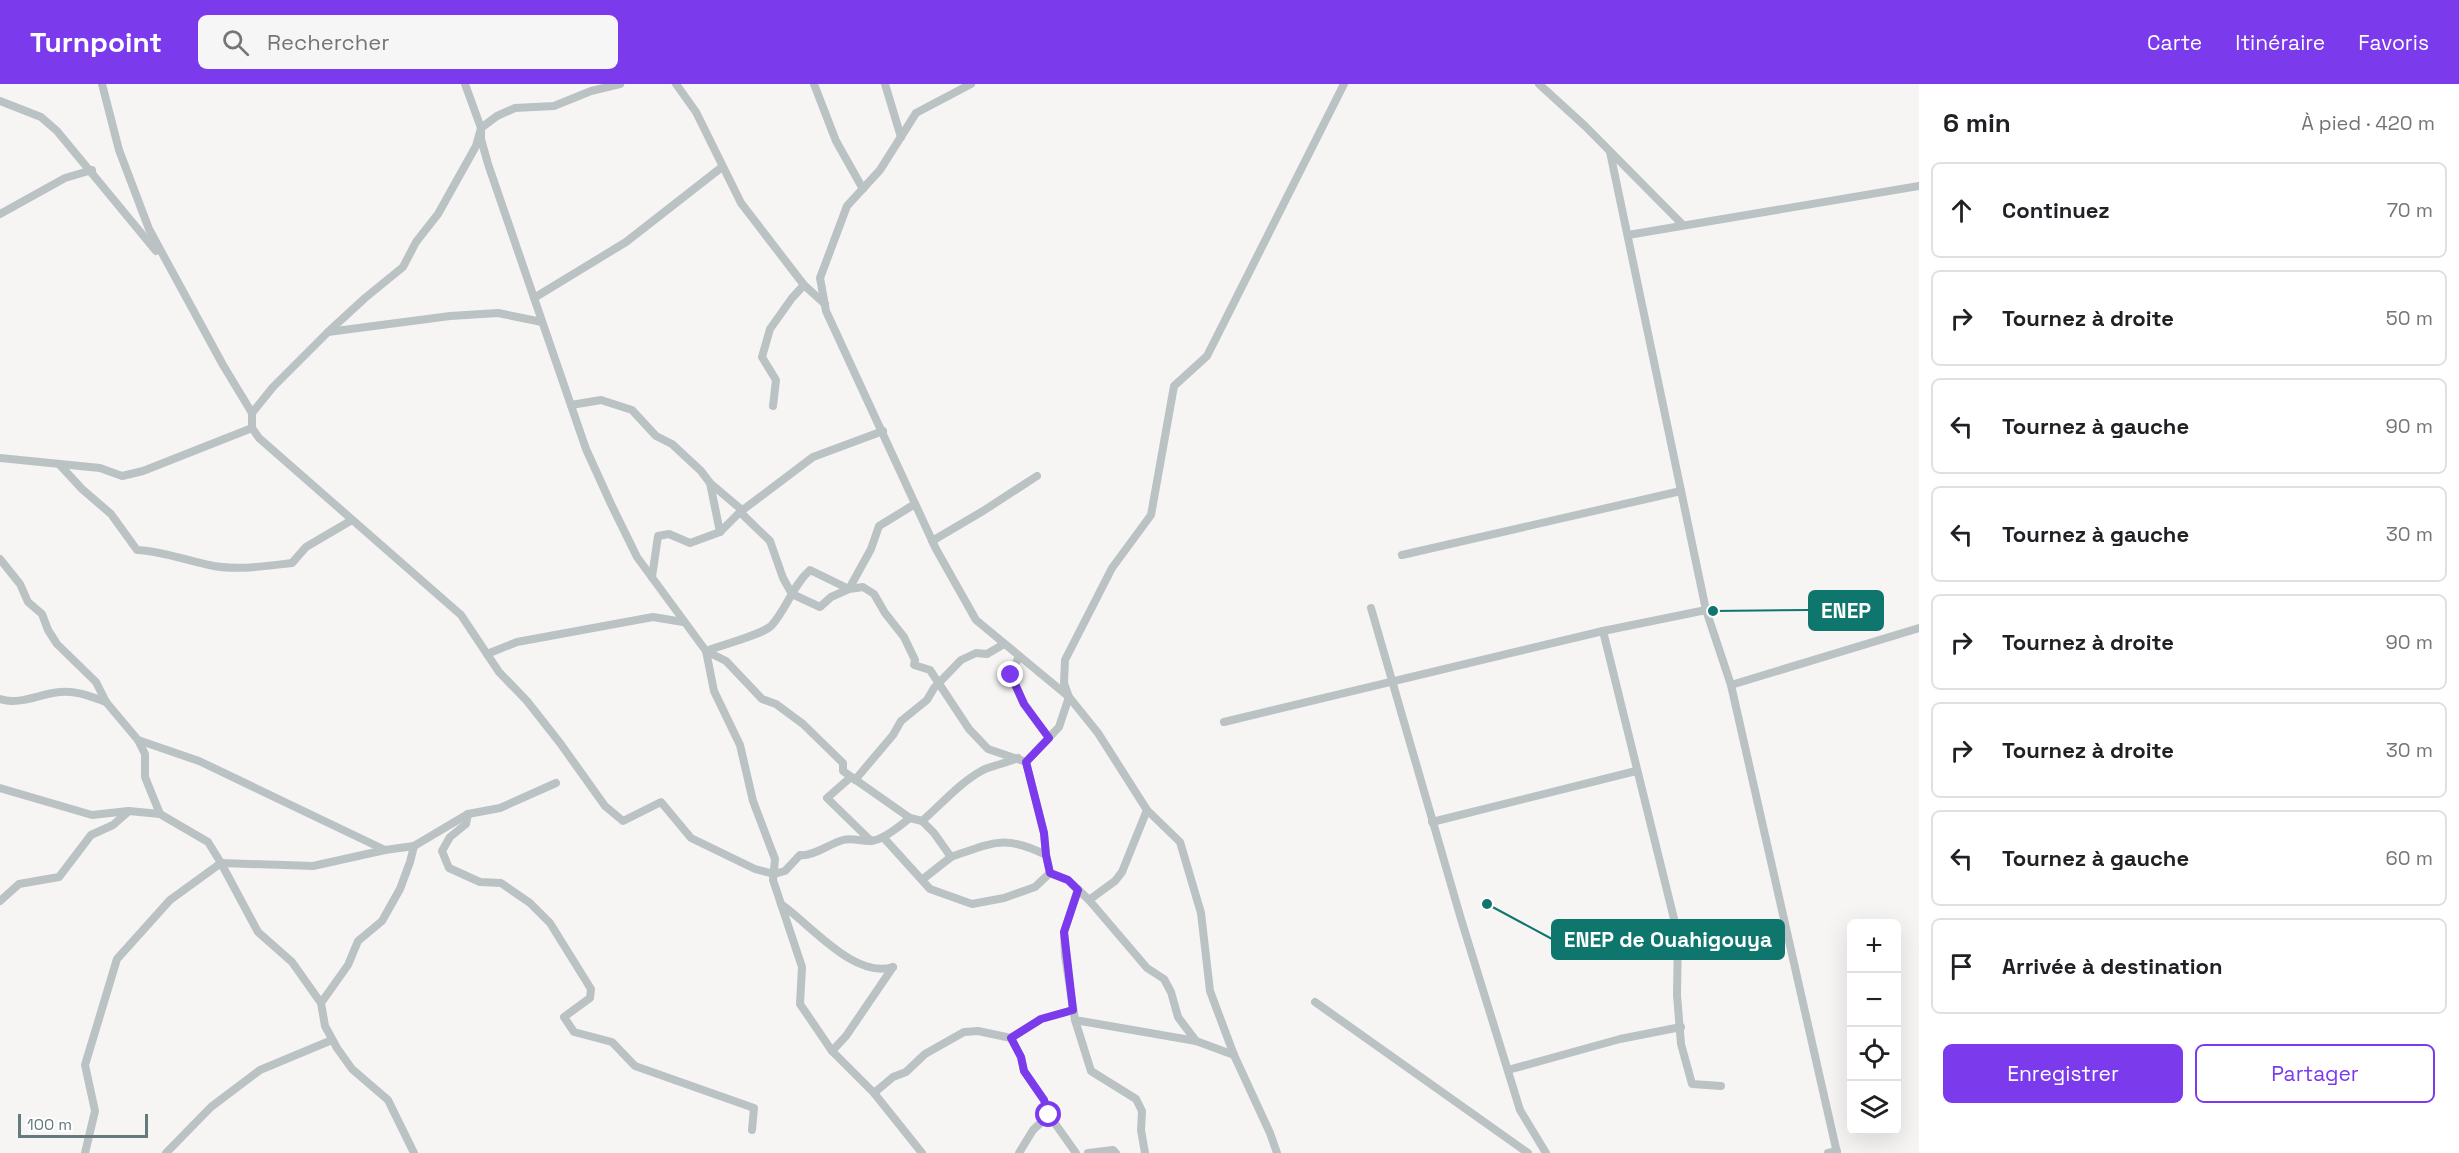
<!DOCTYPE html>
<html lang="fr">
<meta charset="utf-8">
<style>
:root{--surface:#fff;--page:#f6f6f6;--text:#202124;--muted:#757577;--line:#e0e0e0;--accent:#7c3aed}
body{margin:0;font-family:"Space Grotesk",sans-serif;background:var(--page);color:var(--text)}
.controls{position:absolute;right:18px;bottom:18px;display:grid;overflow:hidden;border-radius:9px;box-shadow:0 6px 24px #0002}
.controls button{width:54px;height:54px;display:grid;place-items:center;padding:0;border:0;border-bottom:2px solid var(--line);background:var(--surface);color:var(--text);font:30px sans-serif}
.scale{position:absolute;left:18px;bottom:15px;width:130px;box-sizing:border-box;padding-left:6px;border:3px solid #647a7c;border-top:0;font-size:16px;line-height:21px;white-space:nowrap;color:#647a7c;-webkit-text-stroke:4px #fff;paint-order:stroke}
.stop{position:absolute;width:18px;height:18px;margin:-14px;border:4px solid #7c3aed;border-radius:50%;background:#fff}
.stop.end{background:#7c3aed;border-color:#fff;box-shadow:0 2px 6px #0008}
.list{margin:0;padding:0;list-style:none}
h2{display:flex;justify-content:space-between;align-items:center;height:78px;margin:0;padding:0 24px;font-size:26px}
h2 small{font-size:20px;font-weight:400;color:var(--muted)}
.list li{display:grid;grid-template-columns:39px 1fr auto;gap:18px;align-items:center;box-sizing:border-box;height:96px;margin:0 12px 12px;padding:0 12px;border:2px solid var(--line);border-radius:9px}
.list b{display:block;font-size:22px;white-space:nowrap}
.list em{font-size:20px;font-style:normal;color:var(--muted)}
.actions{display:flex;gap:12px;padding:18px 24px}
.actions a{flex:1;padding:14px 0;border:2px solid var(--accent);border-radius:9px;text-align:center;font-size:21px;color:var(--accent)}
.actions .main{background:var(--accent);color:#fff}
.icon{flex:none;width:33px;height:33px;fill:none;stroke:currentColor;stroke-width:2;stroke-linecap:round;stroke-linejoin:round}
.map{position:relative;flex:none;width:1919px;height:1069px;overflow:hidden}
header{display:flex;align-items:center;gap:36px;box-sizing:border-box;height:84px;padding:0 30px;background:var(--accent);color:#fff}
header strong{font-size:28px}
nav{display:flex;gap:33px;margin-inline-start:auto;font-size:21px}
.search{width:420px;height:54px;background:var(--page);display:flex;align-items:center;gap:15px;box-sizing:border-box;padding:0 21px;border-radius:9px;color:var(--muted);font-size:22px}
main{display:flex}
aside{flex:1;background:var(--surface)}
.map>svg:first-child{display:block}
</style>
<header>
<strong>Turnpoint</strong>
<div class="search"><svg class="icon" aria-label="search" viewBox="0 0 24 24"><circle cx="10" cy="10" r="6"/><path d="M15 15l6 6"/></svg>Rechercher</div>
<nav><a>Carte</a><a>Itinéraire</a><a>Favoris</a></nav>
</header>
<main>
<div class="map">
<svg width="1919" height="1069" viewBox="0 0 1919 1069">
<rect width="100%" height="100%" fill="#f6f5f4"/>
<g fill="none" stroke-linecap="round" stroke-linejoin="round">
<g stroke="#bbc2c3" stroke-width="8">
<path d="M102,0L119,66L149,145L223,281L252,329V344L259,354L461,531L499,588L527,617L560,659L605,722L623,737L661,718L691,754L755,785L774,790L785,787L800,771C812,773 829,760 843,756C856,752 867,762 883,753C893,748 902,740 910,734"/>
<polyline points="465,0 481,44 481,55 488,80 586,365 611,420 637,473 706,567 714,607 740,661 753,717 775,775 773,796 802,883 800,920 832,967 874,1009 922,1069"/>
<polyline points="676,0 696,28 741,119 804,201 825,220"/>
<polyline points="814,0 836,57 863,105"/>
<polyline points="885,0 901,53"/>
<polyline points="971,0 916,29 880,86 847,122 820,194 826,227 936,465 976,536 1069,613 1098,649 1147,726 1180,758 1201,829 1210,907 1234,971 1270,1049 1277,1069"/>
<polyline points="1539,0 1585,42 1682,140"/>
<polyline points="0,17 41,33 57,47 156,167"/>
<polyline points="1610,68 1706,526 1731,601 1837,1069"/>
<polyline points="0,130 65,94 92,86"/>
<polyline points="1628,151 1919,102"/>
<polyline points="534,214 626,158 722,83"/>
<polyline points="328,248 365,214 403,183 416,158 438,130 476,62 481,44 497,32 515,24 554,22 591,7 620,0"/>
<polyline points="571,321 601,316 632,326 656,352 672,360 701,387 710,399 742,426"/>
<polyline points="773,322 776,296 762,273 770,245 792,214 804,201"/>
<polyline points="252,329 273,303 328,248 450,232 498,229 542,238"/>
<polyline points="0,374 100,384 122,392 143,387 252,344"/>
<path d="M59,380L82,405L111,430L137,466C162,467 184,476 209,481C235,487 266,482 292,479L306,463L352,436"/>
<polyline points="710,399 720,448"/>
<polyline points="740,428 770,457 783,494 792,510 820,523 831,513 849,505 871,465 879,442 915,420"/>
<polyline points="932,457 983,427 1037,392"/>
<polyline points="1402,471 1681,407"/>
<polyline points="0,475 20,500 28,518 42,530 48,546 57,560 96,598 106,618 138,656 199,677 385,766"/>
<polyline points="652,493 658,452 669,450 690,459 720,448 740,428 813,373 883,347"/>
<polyline points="1371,524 1461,835 1520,1026 1546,1069"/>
<polyline points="1603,547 1678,851 1677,911 1681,960 1692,1000 1721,1002"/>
<polyline points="487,570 517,558 653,533 683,538"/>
<polyline points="1019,572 1011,591 1024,620 1049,654"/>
<polyline points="1731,601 1919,544"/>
<path d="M0,615C18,622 42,609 60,608C76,606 92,613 106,618"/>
<polyline points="1224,638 1603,547 1706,526"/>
<path d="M1026,678L988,665L969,645L930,586L914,581L915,576L904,553L885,529L874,510L863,503L849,505L810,486C793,501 787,524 772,541C763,551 721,561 706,567L726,577L762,615L776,620L803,640L843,679V687L910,734L922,737L934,749L951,773C992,759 1005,750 1046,771"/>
<polyline points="851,693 827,714 871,757"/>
<polyline points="855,696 893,651 901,637 927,616 934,604 961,576 976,569 987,570 1004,560"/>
<polyline points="0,704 92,731 128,727"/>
<polyline points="468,730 466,740 450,753 442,767 449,784 480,798 501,799 530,819 550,839 591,905 590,914 564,933 574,948 612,958 635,982 754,1024 752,1046"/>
<path d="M922,737C942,720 959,699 983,686C994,681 1007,679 1018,674"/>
<polyline points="1432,738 1636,687"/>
<polyline points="883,753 930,805 972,820 1004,814 1035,803 1050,789"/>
<polyline points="414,762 468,730 500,724 556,699"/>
<polyline points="1050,789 1046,771 1044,749 1026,678 1059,643 1069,613 1064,599 1065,576 1112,484 1151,431 1174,302 1207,272 1344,0"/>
<polyline points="1050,789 1068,796 1089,816 1147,884 1164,895 1171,908 1178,933 1196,957"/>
<polyline points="923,795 951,773"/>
<polyline points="1078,805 1064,848 1065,872 1075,936 1196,957 1234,971"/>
<polyline points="1089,816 1115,797 1122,788 1147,726"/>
<polyline points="0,817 19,800 59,793 91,751 113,741 129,727 160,730"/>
<path d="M781,820C811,841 854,895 893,883"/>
<polyline points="1315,918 1528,1069"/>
<polyline points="321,919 292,878 258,848 221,779 313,782 385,766 414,762 410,778 400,805 382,837 358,857 348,881 321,919 325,942 337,964 352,985 388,1016 414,1069"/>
<polyline points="1075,936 1091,987 1136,1015 1142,1027 1141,1046 1145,1069"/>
<polyline points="1011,954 1021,973 1024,987 1044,1016 1049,1031 1076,1069"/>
<polyline points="832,967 846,952 893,883"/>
<polyline points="1508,986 1620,955 1681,943"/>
<polyline points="874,1009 893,993 906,988 925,970 964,948 978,947 1011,954 1041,935 1073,926"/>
<polyline points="85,1069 95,1027 85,981 117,875 170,816 221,779 208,758 160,730 145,693 145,670 138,656"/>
<polyline points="166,1069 211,1023 260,986 332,956"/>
<polyline points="1019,1069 1033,1046 1049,1031"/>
<polyline points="1088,1069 1113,1066 1116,1069"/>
<polyline points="1828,1069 1837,1067"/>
</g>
</g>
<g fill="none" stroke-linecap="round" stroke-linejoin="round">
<polyline stroke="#7c3aed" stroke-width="8" points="1011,591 1024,620 1049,654 1026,678 1044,749 1046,771 1050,789 1068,796 1078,806 1064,848 1073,926 1041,935 1011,954 1021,973 1024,987 1044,1016 1049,1031"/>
</g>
<path fill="none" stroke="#0f766e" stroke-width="2" d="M1713 527L1809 526M1487 820L1552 855"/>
<g fill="#0f766e" stroke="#fff" stroke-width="2">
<circle cx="1713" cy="527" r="6"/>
<circle cx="1487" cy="820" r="6"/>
</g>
<g fill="#0f766e" stroke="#0f766e" stroke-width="2">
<rect x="1809" y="507" width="74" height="39" rx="6"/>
<rect x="1552" y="836" width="232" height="39" rx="6"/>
</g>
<g font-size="21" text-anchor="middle" font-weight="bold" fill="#fff">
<text x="1846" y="534">ENEP</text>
<text x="1668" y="863">ENEP de Ouahigouya</text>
</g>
</svg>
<div class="controls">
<button>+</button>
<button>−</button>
<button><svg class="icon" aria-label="locate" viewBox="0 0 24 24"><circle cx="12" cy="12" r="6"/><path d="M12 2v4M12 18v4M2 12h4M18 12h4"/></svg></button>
<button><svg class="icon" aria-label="layers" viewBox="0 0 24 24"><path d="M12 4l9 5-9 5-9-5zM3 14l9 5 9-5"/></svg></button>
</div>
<div class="scale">100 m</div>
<div class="stop" style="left:1049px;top:1031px"></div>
<div class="stop end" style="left:1011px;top:591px"></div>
</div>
<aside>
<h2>6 min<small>À pied · 420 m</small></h2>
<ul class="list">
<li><svg class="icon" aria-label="ahead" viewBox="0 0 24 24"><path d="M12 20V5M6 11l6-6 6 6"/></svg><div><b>Continuez</b></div><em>70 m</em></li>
<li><svg class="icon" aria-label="right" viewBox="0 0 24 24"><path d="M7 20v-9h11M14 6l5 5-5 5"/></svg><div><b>Tournez à droite</b></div><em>50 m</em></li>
<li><svg class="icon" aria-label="left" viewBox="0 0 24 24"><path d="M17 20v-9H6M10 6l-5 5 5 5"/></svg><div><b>Tournez à gauche</b></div><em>90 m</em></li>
<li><svg class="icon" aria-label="left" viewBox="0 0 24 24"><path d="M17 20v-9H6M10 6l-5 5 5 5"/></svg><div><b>Tournez à gauche</b></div><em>30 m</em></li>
<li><svg class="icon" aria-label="right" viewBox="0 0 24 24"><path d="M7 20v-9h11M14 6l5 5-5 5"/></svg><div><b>Tournez à droite</b></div><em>90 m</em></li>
<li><svg class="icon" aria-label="right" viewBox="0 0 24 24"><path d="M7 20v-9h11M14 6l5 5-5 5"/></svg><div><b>Tournez à droite</b></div><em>30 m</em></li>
<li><svg class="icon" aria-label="left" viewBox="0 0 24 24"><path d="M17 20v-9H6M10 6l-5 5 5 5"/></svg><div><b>Tournez à gauche</b></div><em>60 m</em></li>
<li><svg class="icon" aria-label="arrive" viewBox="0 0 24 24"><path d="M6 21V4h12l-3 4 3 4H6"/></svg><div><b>Arrivée à destination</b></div></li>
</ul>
<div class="actions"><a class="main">Enregistrer</a><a>Partager</a></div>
</aside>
</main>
